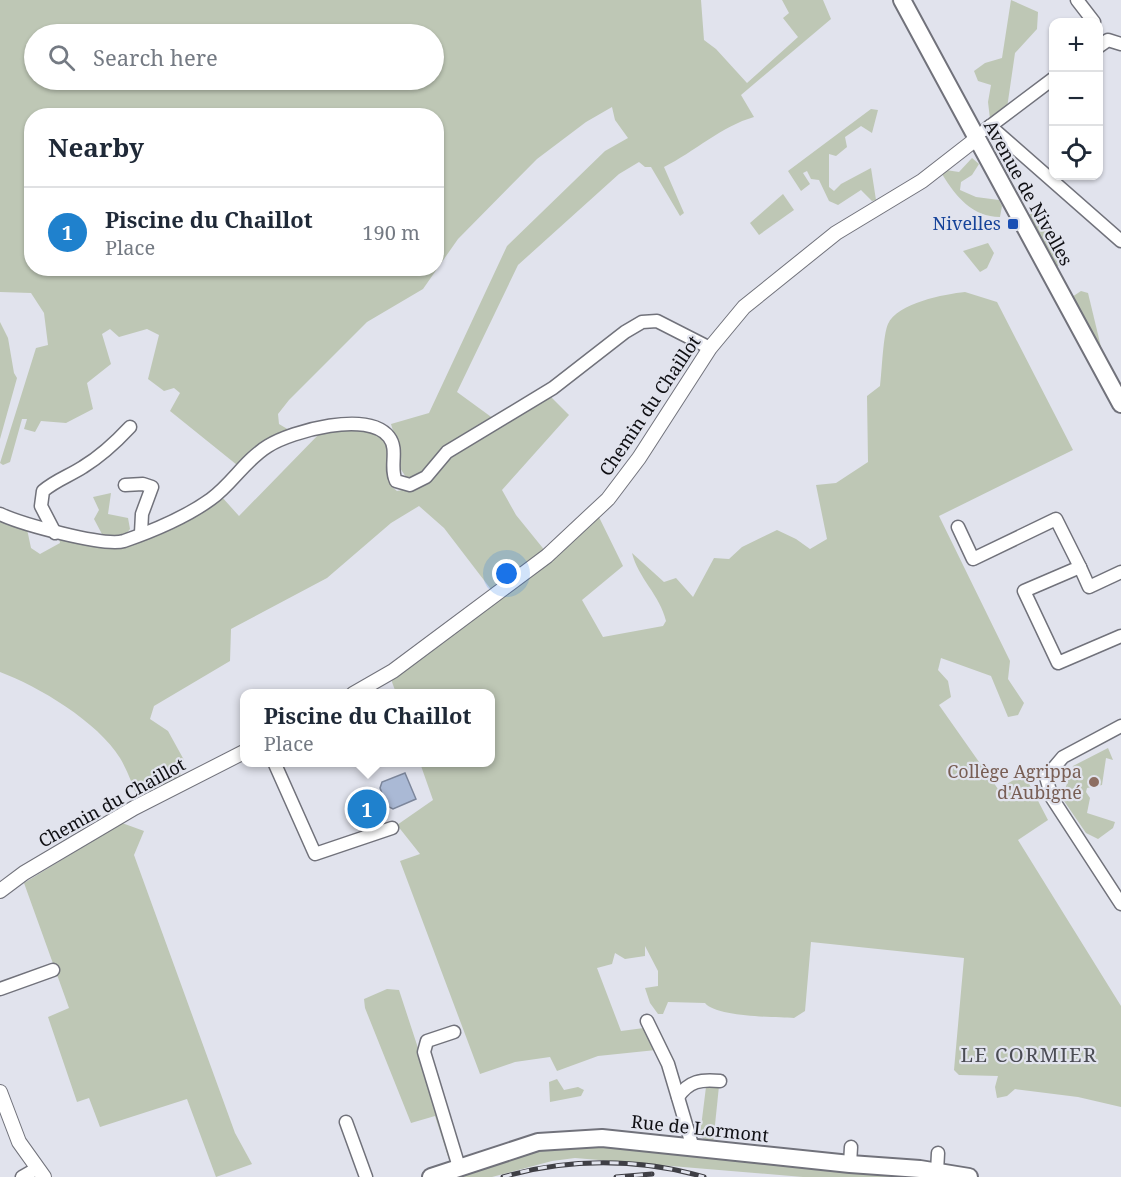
<!DOCTYPE html>
<meta charset="utf-8">
<style>
:root{--surface:#fff;--page:#f6f6f7;--text:#1f2937;--muted:#747a83;--line:#e0e1e3;--accent:#1f81cd}
body{margin:0;font-family:"Noto Serif",serif;background:var(--page);color:var(--text)}
.controls{position:absolute;right:18px;top:18px;display:grid;overflow:hidden;border-radius:12px;box-shadow:0 2px 4px #0004}
.controls button{width:54px;height:54px;display:grid;place-items:center;padding:0;border:0;border-bottom:2px solid var(--line);background:var(--surface);color:var(--text);font:30px sans-serif}
.you{position:absolute;left:507px;top:574px;width:21px;height:21px;margin:-15px;border:4px solid #fff;border-radius:50%;background:#1a73e8;box-shadow:0 0 0 9px #1a73e833}
.badge{display:grid;place-items:center;width:39px;height:39px;border-radius:50%;background:var(--accent);color:#fff;font-size:20px;font-weight:700}
.pin{position:absolute;translate:-50% -50%;border:3px solid #fff;box-shadow:0 2px 6px #0006}
.popup{position:absolute;left:240px;top:689px;width:255px;height:78px;box-sizing:border-box;display:grid;place-content:center;border-radius:12px;background:var(--surface);filter:drop-shadow(0 2px 4px #0005);font-size:20px;white-space:nowrap;color:var(--muted)}
.popup b{font-size:22px;color:var(--text)}
.popup::after{content:'';position:absolute;left:50%;top:100%;margin-left:-12px;border:12px solid transparent;border-top-color:var(--surface)}
.list{margin:0;padding:0;list-style:none}
h2{display:flex;justify-content:space-between;align-items:center;height:78px;margin:0;padding:0 24px;font-size:26px}
h2 small{font-size:20px;font-weight:400;color:var(--muted)}
.list li{display:grid;grid-template-columns:39px 1fr auto;gap:18px;align-items:center;box-sizing:border-box;height:90px;padding:0 24px;border-top:2px solid var(--line)}
.list b{display:block;font-size:22px;white-space:nowrap}
.list p{margin:0;font-size:20px;white-space:nowrap;color:var(--muted)}
.list em{font-size:20px;font-style:normal;color:var(--muted)}
.icon{flex:none;width:33px;height:33px;fill:none;stroke:currentColor;stroke-width:2;stroke-linecap:round;stroke-linejoin:round}
.map{position:relative;flex:none;width:1121px;height:1177px;overflow:hidden}
.search{position:absolute;background:var(--surface);box-shadow:0 2px 4px #0004;left:24px;top:24px;width:420px;height:66px;display:flex;align-items:center;gap:15px;box-sizing:border-box;padding:0 21px;border-radius:33px;color:var(--muted);font-size:22px}
.panel{position:absolute;background:var(--surface);box-shadow:0 2px 4px #0004;left:24px;top:108px;width:420px;height:168px;border-radius:24px}
.map>svg:first-child{display:block}
</style>
<div class="map">
<svg width="1121" height="1177" viewBox="0 0 1121 1177">
<rect width="100%" height="100%" fill="#e1e3ed"/>
<g fill="#bec7b5" fill-rule="evenodd">
<path d="M0,0H701L704,40L716,49L747,83L798,37L783,18L789,13L782,0H823L831,19L741,95L754,117C722,126 694,152 664,167L684,213L680,216L651,167H645L639,162L619,174L518,265L457,392L494,419L549,395L569,415L502,490L516,515L546,552L493,592L444,528L419,506L391,523L327,578L231,629L230,661L154,706L150,719L168,731L184,760L179,780L139,801C133,787 128,771 120,758C98,722 38,686 0,672V520L27,529L31,548L40,554L60,543L59,538L146,539L187,522L189,516L221,496L239,516L320,433L345,428L378,433L388,443L391,486L397,491L413,488L400,468V454L391,424L429,413L507,246L605,151L628,138L615,120L612,107L586,122L537,159L458,239L423,289L367,322L289,400L278,414L279,424L289,430L282,439L242,469L170,411L180,393L174,388L164,391L148,379L159,335L147,329L119,337L110,329L102,334L111,364L87,383L93,409L66,423L41,421L35,432L24,429L27,419H22L10,462L3,465L0,463L36,348L48,345L44,313L31,293L0,292ZM34,34H434V80H34ZM32,116H436V268H32Z"/>
<polygon points="1011,0 1038,12 1037,29 1015,53 1007,108 990,119 988,102 991,85 978,81 974,71 985,63 1002,58"/>
<polygon points="871,109 878,110 872,133 861,126 845,137 847,147 836,156 829,154 829,187 834,191 841,184 871,168 876,200 872,201 861,190 838,205 829,201 819,180 811,179 807,171 803,173 810,184 801,191 788,171"/>
<path d="M972,158L979,164L972,175L961,182L960,190L976,197L999,200L1002,206L1000,217C973,217 956,197 942,174L946,170L959,172Z"/>
<polygon points="783,194 794,210 759,235 750,223"/>
<polygon points="1032,213 1051,238 1059,239 1055,258 1059,265 1054,270 1026,217"/>
<polygon points="988,243 994,253 987,268 980,272 963,251"/>
<polygon points="1081,291 1088,293 1101,347 1096,347 1072,297"/>
<path d="M965,292L997,302L1073,450L939,516L1010,661L1008,679L1024,703L1018,715L1008,717L991,676L941,658L938,670L948,681L951,697L939,705L998,789L1024,774L1048,820L1018,840L1121,1006V1107L1078,1097L1015,1089L1007,1096L997,1098L995,1087L998,1076L959,1075L954,1070L964,958L811,942L805,1011L794,1018C775,1017 716,1017 705,1003L668,1002L663,1014H658L650,1003L645,988L658,986V971L645,946V956L625,959L615,953L612,964L597,968L621,1031L644,1028L656,1050L598,1056L557,1071L550,1057L515,1062L480,1074L400,861L420,854L397,825L433,800L420,763L490,762V694L396,693L392,682L393,671L596,511L623,566L582,600L603,637L663,626L666,621C660,595 638,578 632,553L664,582L676,578L693,597L714,558L729,559L742,547L777,530L796,539L810,549L827,539L816,485L836,483L868,462L867,396L880,386C882,371 883,335 888,324C897,303 945,294 965,292Z"/>
<polygon points="0,322 8,338 14,373 17,378 0,439"/>
<polygon points="111,493 108,514 128,518 130,529 122,539 103,536 94,519 99,510 93,497"/>
<polygon points="1108,748 1113,760 1106,758 1102,785 1087,788 1086,792 1090,798 1087,813 1115,822 1113,828 1098,839 1086,833 1062,798 1073,766"/>
<polygon points="122,823 144,831 134,855 235,1133 252,1164 216,1177 187,1099 100,1127 89,1098 77,1102 48,1017 69,1008 24,883"/>
<polygon points="387,989 399,990 455,1161 450,1163 435,1116 411,1123 365,1008 364,999"/>
<polygon points="557,1079 564,1090 578,1087 584,1090 581,1096 550,1102 549,1082"/>
<polygon points="719,1086 713,1144 707,1143 700,1135 706,1087"/>
<polygon points="594,1146 620,1148 923,1177 803,1177 575,1158 552,1161 492,1177 452,1177 540,1150"/>
</g>
<polygon fill="#aab9d5" stroke="#7c869b" stroke-width="1.5" points="405,773 416,799 393,809 387,806 380,788 382,782"/>
<g fill="none" stroke-linecap="round" stroke-linejoin="round">
<defs>
<g id="minor">
<polyline points="1077,0 1094,22"/>
<polyline points="1098,47 1108,40 1121,44"/>
<polyline points="990,126 1121,241"/>
<polyline points="985,130 1054,78"/>
<polyline points="125,485 143,484 152,487 142,514 141,533"/>
<path d="M0,514C21,524 104,547 124,541C153,531 186,517 211,499C232,484 245,460 268,446C292,431 368,410 389,437C399,450 389,467 396,481L410,485L426,477L447,452L553,388L625,332L642,322L657,321L710,348"/>
<polyline points="958,527 973,559 1056,519 1080,567 1024,591 1058,663 1121,636"/>
<path d="M55,533L41,506L43,491C56,480 69,476 83,467C101,456 116,442 130,427"/>
<polyline points="1080,567 1089,587 1121,572"/>
<polyline points="1121,726 1063,757 1046,777 1052,798 1121,904"/>
<polyline points="274,762 315,854 392,828"/>
<polyline points="0,989 53,970"/>
<polyline points="647,1021 668,1064 693,1148"/>
<polyline points="454,1032 427,1041 424,1052 459,1167"/>
<path d="M678,1097C689,1081 701,1079 720,1081"/>
<polyline points="346,1122 366,1177"/>
<polyline points="850,1164 851,1147"/>
<polyline points="937,1172 938,1153"/>
<polyline points="22,1177 36,1169"/>
</g>
<g id="tertiary">
<polyline points="353,694 393,671 547,556 608,499 639,458 710,348 744,307 836,233 922,181 976,139"/>
<polyline points="0,891 24,873 134,808 244,752"/>
<polyline points="0,1092 19,1142 44,1177"/>
</g>
<g id="secondary">
<polyline points="902,0 1121,404"/>
<polyline points="431,1177 538,1142 602,1138 850,1164 920,1169 969,1177"/>
</g>
</defs>
<use href="#minor" stroke="#71727b" stroke-width="15"/>
<use href="#tertiary" stroke="#71727b" stroke-width="16"/>
<use href="#secondary" stroke="#71727b" stroke-width="20"/>
<use href="#minor" stroke="#fff" stroke-width="12"/>
<use href="#tertiary" stroke="#fff" stroke-width="14"/>
<use href="#secondary" stroke="#fff" stroke-width="16"/>
<defs>
<g id="rail">
<path d="M503,1177C566,1158 640,1158 704,1177"/>
<polyline points="616,1177 652,1174"/>
</g>
</defs>
<use href="#rail" stroke="#3f3f45" stroke-width="5"/>
<use href="#rail" stroke="#e1e3ed" stroke-width="3" stroke-dasharray="9" stroke-linecap="butt"/>
</g>
<rect fill="#1a4fb4" stroke="#e1e3ed" stroke-width="2" x="1007" y="218" width="12" height="12" rx="3"/>
<circle fill="#8d6e63" stroke="#e1e3ed" stroke-width="2" cx="1094" cy="782" r="6"/>
<g text-anchor="middle" stroke-width="4.5" stroke-linejoin="round" paint-order="stroke">
<g font-size="18" fill="#0f0f13" stroke="#e1e3ed">
<text transform="translate(1028 193) rotate(61)" y="6">Avenue de Nivelles</text>
<text transform="translate(650 406) rotate(-56)" y="6">Chemin du Chaillot</text>
<text transform="translate(112 803) rotate(-29)" y="6">Chemin du Chaillot</text>
<text transform="translate(700 1129) rotate(6)" y="6">Rue de Lormont</text>
</g>
<g font-size="18" fill="#164399" stroke="#e1e3ed" text-anchor="end">
<text x="1001" y="230">Nivelles</text>
</g>
<g font-size="18" fill="#785e54" stroke="#e1e3ed" text-anchor="end">
<text x="1082" y="778">Collège Agrippa<tspan x="1082" dy="21">d'Aubigné</tspan></text>
</g>
<g font-size="20" letter-spacing="1.5" fill="#4b4c54" stroke="#e1e3ed">
<text x="1029" y="1062">LE CORMIER</text>
</g>
</g>
</svg>
<div class="controls">
<button>+</button>
<button>−</button>
<button><svg class="icon" aria-label="locate" viewBox="0 0 24 24"><circle cx="12" cy="12" r="6"/><path d="M12 2v4M12 18v4M2 12h4M18 12h4"/></svg></button>
</div>
<div class="you"></div>
<div class="pin badge" style="left:367px;top:809px">1</div>
<div class="popup"><b>Piscine du Chaillot</b>Place</div>
<div class="search"><svg class="icon" aria-label="search" viewBox="0 0 24 24"><circle cx="10" cy="10" r="6"/><path d="M15 15l6 6"/></svg>Search here</div>
<section class="panel">
<h2>Nearby<small></small></h2>
<ul class="list">
<li><span class="badge">1</span><div><b>Piscine du Chaillot</b><p>Place</p></div><em>190 m</em></li>
</ul>
</section>
</div>
